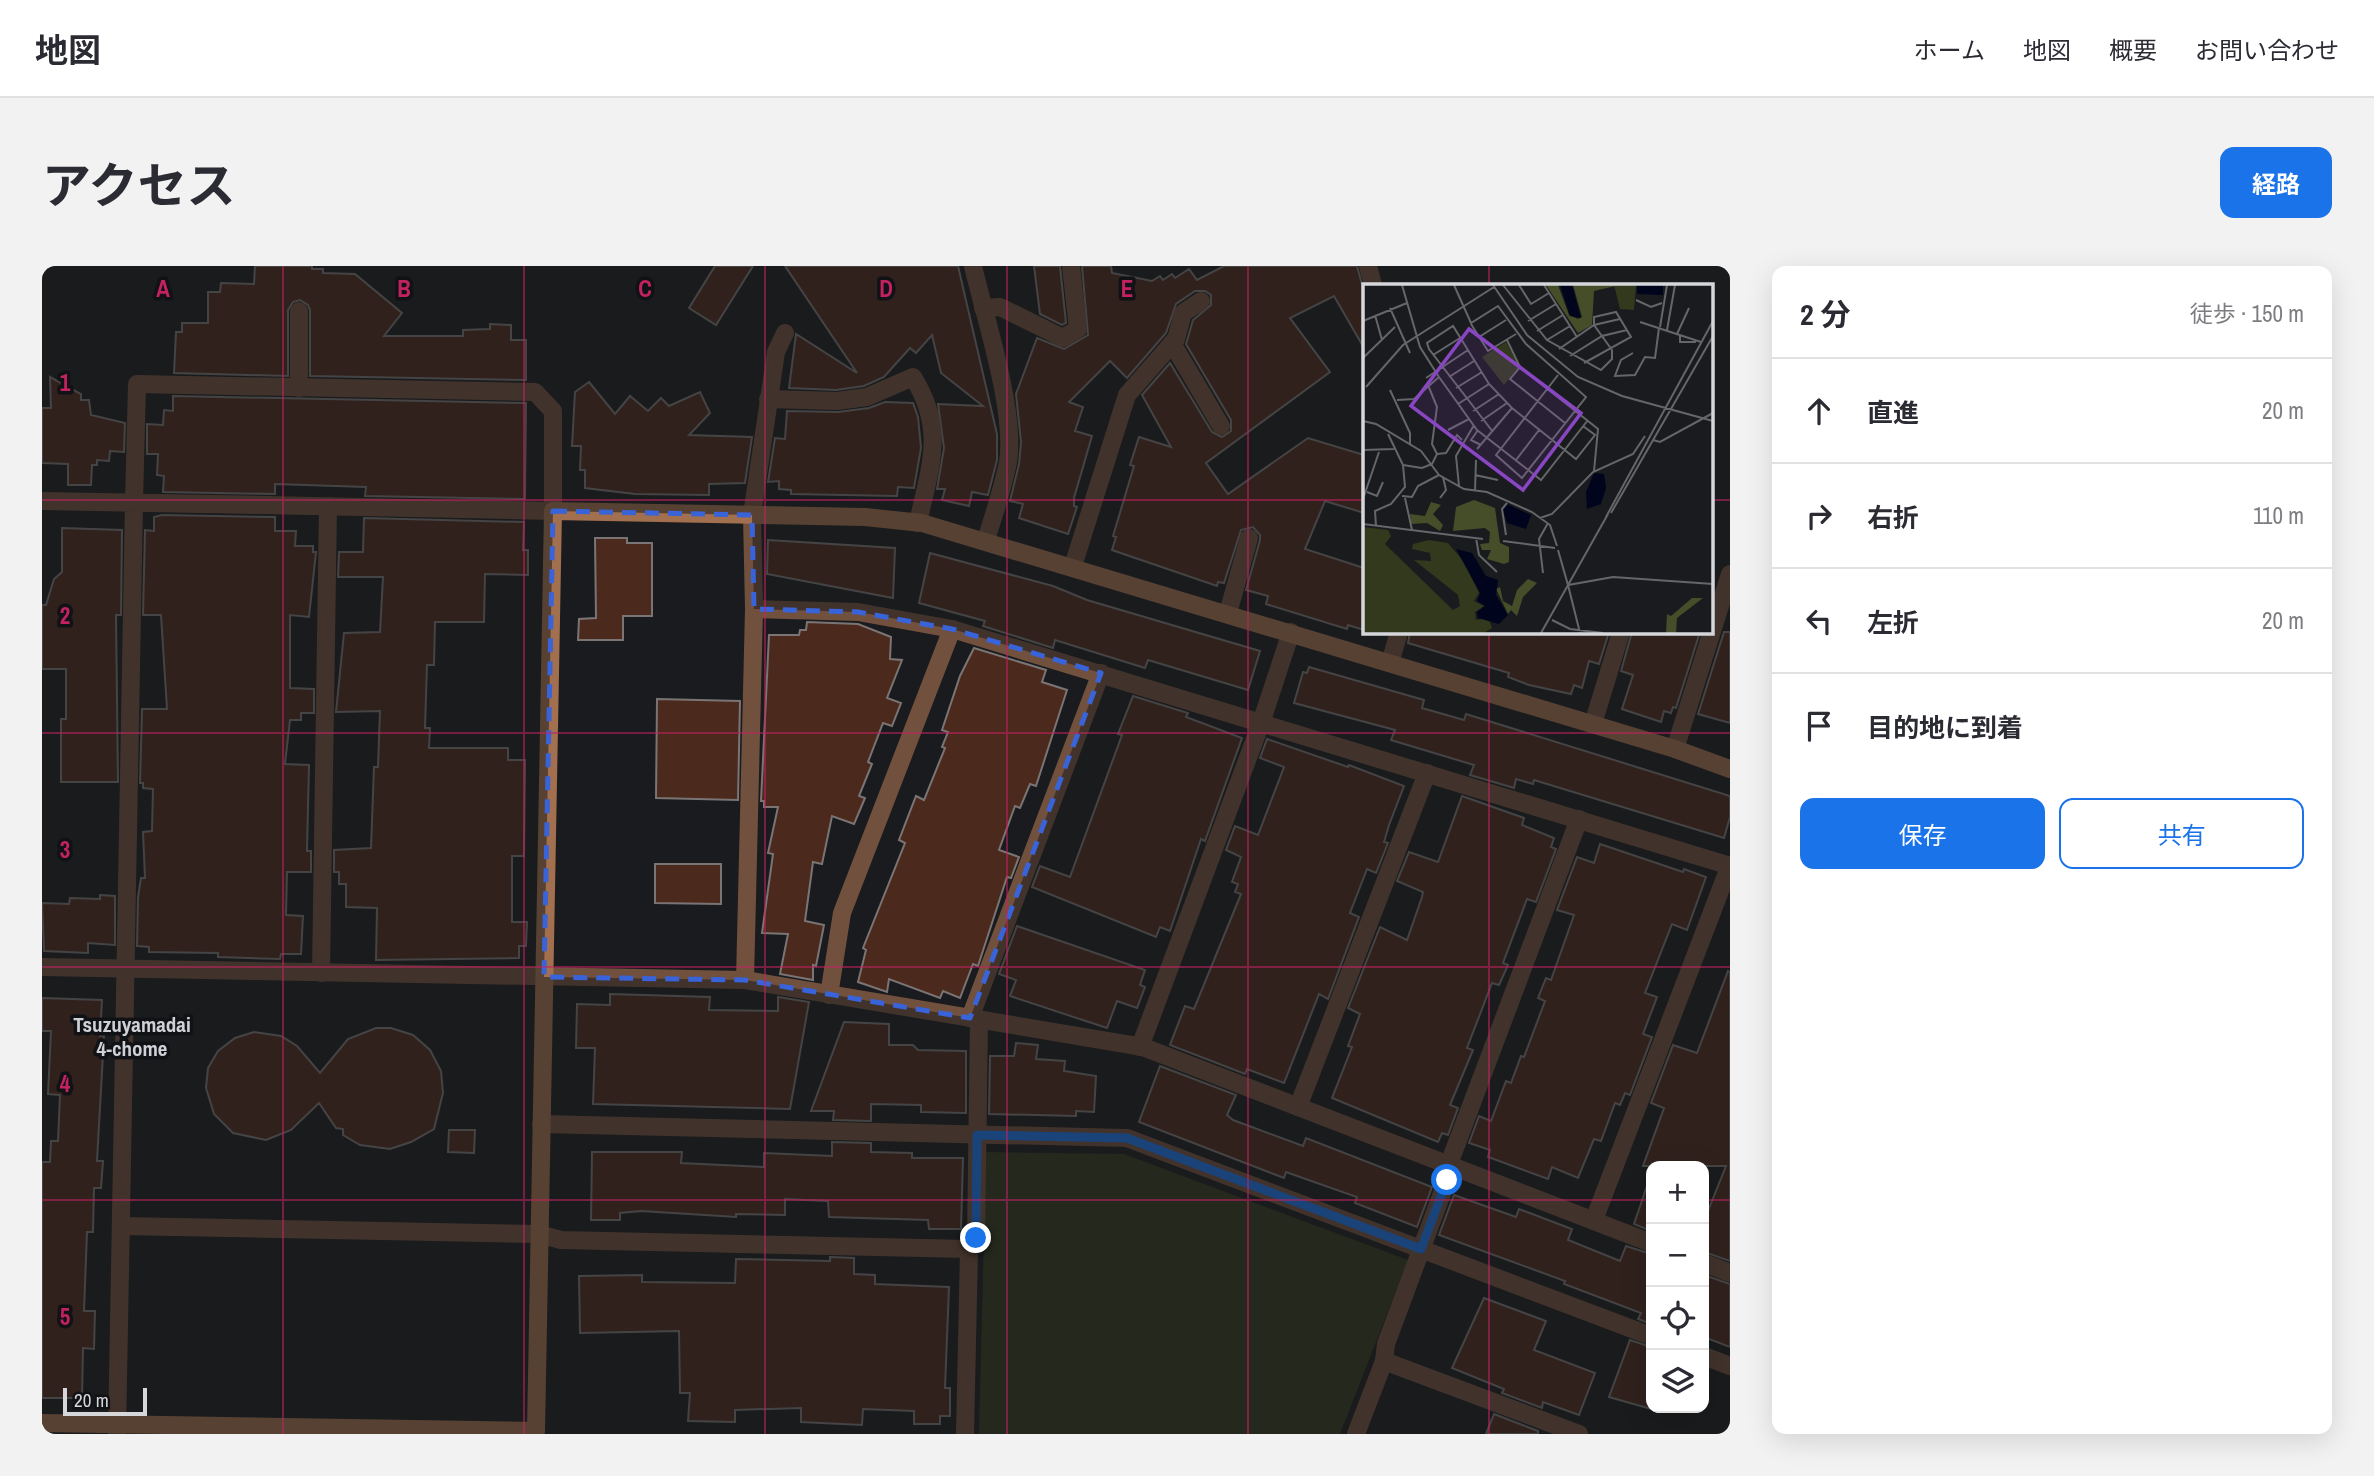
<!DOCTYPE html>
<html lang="ja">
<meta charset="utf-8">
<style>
:root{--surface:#fff;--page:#f2f2f3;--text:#2b2b33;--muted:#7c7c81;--line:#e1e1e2;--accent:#1a73e8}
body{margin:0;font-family:"Archivo Narrow","Noto Sans JP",sans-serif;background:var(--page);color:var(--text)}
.controls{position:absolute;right:21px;bottom:21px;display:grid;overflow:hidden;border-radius:14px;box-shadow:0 7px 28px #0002}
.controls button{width:63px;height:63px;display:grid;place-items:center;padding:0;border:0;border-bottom:2px solid var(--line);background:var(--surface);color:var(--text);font:35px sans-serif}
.scale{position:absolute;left:21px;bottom:18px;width:84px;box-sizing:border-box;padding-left:7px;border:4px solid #d6d7da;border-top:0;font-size:19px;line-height:24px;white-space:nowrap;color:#d6d7da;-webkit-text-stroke:5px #111215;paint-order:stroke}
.stop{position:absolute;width:21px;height:21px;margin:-16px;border:5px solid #1a73e8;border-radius:50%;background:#fff}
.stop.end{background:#1a73e8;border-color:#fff;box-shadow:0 2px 7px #0008}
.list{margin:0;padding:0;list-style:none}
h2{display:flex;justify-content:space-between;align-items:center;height:91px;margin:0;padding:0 28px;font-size:30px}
h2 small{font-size:23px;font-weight:400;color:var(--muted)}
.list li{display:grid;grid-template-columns:46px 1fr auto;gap:21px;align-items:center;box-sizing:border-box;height:105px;padding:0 28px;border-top:2px solid var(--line)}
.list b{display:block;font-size:26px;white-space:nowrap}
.list em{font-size:23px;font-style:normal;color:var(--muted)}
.actions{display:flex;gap:14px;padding:21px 28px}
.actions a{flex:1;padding:16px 0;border:2px solid var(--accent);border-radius:14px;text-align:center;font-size:24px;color:var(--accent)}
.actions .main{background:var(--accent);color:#fff}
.icon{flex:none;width:38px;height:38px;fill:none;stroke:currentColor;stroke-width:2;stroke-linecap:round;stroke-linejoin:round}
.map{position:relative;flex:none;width:1688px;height:1168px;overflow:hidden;border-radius:14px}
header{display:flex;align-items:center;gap:42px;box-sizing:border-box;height:98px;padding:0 35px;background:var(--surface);border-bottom:2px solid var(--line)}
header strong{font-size:33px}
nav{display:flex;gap:38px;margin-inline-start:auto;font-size:24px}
.intro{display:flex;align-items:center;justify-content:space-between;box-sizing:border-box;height:168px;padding:0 42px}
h1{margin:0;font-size:49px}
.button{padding:18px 32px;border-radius:14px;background:var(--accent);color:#fff;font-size:24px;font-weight:700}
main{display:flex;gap:42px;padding:0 42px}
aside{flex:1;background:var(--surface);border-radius:14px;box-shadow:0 7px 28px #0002}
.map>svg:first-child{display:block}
</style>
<header>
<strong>地図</strong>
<nav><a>ホーム</a><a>地図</a><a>概要</a><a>お問い合わせ</a></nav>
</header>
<div class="intro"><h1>アクセス</h1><a class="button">経路</a></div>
<main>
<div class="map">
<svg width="1688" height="1168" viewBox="0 0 1688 1168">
<rect width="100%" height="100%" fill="#1a1b1e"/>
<polygon fill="#32391d" points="944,886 1082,888 1366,994 1298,1168 937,1168"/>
<g fill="#4c291d" stroke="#7a7574" stroke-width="2">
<polygon points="213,0 270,0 270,3 281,3 281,7 313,8 360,47 342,70 421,70 421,64 448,63 448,58 469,59 469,74 484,74 484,114 268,110 268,44 266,39 258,34 251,36 246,44 246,110 132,107 134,66 140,66 140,57 166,57 166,26 178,26 179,17 212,18"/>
<polygon points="673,0 711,0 674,59 647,42"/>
<polygon points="743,0 916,0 955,168 955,194 946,229 930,226 927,240 900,234 903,223 895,223 902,182 896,138 941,140 899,107 890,69 874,87 868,82 842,111 822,120 794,124 747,122 754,68 815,107"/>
<polygon points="992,0 1018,0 1024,57 1020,59 998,48"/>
<polygon points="1040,0 1069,0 1070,7 1110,15 1118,10 1121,14 1130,8 1133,12 1147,3 1155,14 1182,0 1315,0 1322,26 1322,82 1292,30 1248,52 1288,106 1164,197 1186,228 1266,172 1322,189 1322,247 1283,235 1263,283 1322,302 1322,364 1306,359 1305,363 1224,338 1226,330 1204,324 1218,274 1218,269 1211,261 1199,264 1182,317 1176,316 1175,320 1070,284 1074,271 1071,270 1092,200 1088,199 1097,171 1129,181 1100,129 1128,97 1170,166 1180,171 1189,165 1189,154 1144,78 1151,54 1169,39 1169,29 1163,25 1153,25 1134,38 1124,67 1085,112 1068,95 1027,136 1041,141 1033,165 1050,170 1032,232 1032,240 1035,241 1026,268 977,252 981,238 968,235 977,198 979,176 974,128 995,72 1022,83 1046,69"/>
<polygon points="8,111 39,128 39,134 47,134 49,149 83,157 82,186 68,185 67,195 55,194 55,199 50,199 49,219 26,219 26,198 0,197 0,142 9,142"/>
<polygon points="547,116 573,148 588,130 606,145 619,132 627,140 658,126 668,147 647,169 710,171 703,217 667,218 667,229 593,228 543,222 543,204 538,204 539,180 530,180 533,126"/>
<polygon points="131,130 484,137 483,233 323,230 324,221 233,218 233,228 121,226 122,210 115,209 116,188 105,188 105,158 121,159 122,144 131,145"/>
<polygon points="843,136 871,137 876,151 879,182 872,222 856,221 855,230 749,228 749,224 737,223 737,215 726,216 733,172 743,173 745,145 796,146 827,142"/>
<polygon points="120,249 233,251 233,265 254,265 253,280 271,280 271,286 274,286 267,351 248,349 248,422 272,423 272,447 259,447 259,454 248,454 243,498 267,499 265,585 269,585 269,606 245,606 244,649 261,650 259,688 239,688 238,693 176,691 176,687 107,686 107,681 95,680 96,631 99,612 103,612 101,566 110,565 111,523 101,522 101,517 98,517 100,443 125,443 119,349 101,349 103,264 112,265 112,251"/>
<polygon points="322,252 482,256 481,284 486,284 486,309 443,308 442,356 393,356 392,399 385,399 383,462 388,462 387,482 466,482 466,494 483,494 482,590 470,590 470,656 485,656 484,680 477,680 477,692 334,694 335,642 304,641 304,618 297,618 297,606 292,606 292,584 329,582 332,501 336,501 338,445 294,446 302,367 338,366 341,311 296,311 297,286 321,286"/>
<polygon points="20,262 80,264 79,349 74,349 76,516 19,516 19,453 24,453 24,403 0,403 0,339 4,339 12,313 20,306"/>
<polygon points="553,272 585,272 585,277 610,277 610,350 581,350 581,374 536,374 537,353 554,352"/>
<polygon points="726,274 853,282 851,332 725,308"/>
<polygon points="888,287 1011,320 1045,334 1218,385 1206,424 1106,394 1103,402 1013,374 1011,382 941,360 943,355 877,337"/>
<polygon points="765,356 816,358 849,371 848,393 860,394 845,432 859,437 850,460 841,457 826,496 830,498 817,530 823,532 812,558 790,550 780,598 771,596 763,655 782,659 774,700 771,699 771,714 738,708 746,668 720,667 731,588 726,587 736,541 722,541 722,535 719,535 727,369 757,369 758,364 764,364"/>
<polygon points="1368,366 1567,366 1557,398 1547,395 1540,422 1532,419 1529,428 1487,419 1466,411 1467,407 1366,377"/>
<polygon points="1590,366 1658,366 1634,442 1631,441 1629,447 1622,445 1619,456 1580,443 1591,409 1579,405"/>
<polygon points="1682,366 1688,366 1688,457 1656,448"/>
<polygon points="932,382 1004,404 1000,416 1025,424 994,520 988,518 978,542 973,540 957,584 977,591 969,612 965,611 936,700 931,698 918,732 901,725 898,732 847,713 845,726 816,716 824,684 821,682 863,577 857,574 874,530 882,534 903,482 900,481 906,466 900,464 918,410"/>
<polygon points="1267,401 1382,434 1380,442 1422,454 1424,448 1688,530 1688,551 1682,572 1492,514 1491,518 1474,513 1472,522 1428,509 1432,499 1349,474 1353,464 1252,437 1261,406 1265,407"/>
<polygon points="1091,430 1146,447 1144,451 1200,472 1163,575 1159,573 1128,665 1118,661 1114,671 990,621 998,600 1028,611 1080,469 1076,468"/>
<polygon points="615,433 698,435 696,534 614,532"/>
<polygon points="1225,473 1306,501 1307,499 1362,520 1347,559 1342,576 1346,577 1334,607 1325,603 1308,647 1317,651 1286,733 1277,728 1242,817 1205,803 1203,808 1128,779 1143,740 1152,743 1199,628 1193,626 1196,618 1190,616 1199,591 1184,584 1193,560 1216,569 1242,501 1218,492"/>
<polygon points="1420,530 1482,552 1480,559 1512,572 1509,581 1514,583 1494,636 1485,633 1461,697 1466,699 1457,719 1450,717 1425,782 1431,784 1408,839 1416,842 1406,869 1400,867 1396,876 1290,832 1310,781 1306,780 1318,748 1306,742 1338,661 1365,674 1380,631 1381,626 1355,615 1367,586 1396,596"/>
<polygon points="1558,578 1641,606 1642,603 1664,611 1645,664 1630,658 1603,727 1615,731 1601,768 1610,771 1588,829 1583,827 1578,839 1573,837 1559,875 1552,873 1536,912 1510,901 1506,913 1446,891 1448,884 1427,877 1437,850 1449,855 1464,815 1469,817 1479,790 1482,791 1503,735 1496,732 1504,712 1509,714 1532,649 1515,644 1535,591 1552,597"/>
<polygon points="613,598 679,598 679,638 613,637"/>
<polygon points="58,629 73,630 73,679 46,677 46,687 2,685 0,637 27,638 28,632 58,633"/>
<polygon points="975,660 1103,704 1098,719 1103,721 1095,742 1075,735 1065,762 968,730 974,714 957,708"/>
<polygon points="1686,705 1688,706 1688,995 1662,986 1662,955 1684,900 1601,900 1622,842 1609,837 1631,779 1655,787"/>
<polygon points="568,728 668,731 667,744 736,745 736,731 767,736 748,843 551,838 553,782 534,782 535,738 568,739"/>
<polygon points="0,732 60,734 58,770 62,770 55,895 61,895 59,922 52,922 51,966 45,966 42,1045 53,1045 52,1083 41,1082 40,1132 0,1132 0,896 8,896 9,875 16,875 18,829 6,828 9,765 0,765"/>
<polygon points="802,756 847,758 847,779 871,779 876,784 924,785 924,847 879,846 879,839 829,838 829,855 791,854 792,845 769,845"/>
<polygon points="334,762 349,762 371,769 388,784 399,805 401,827 392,863 369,876 348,883 318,879 301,869 301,863 294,862 277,837 249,864 224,874 191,867 172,848 164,822 166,802 176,785 193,772 212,766 239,770 255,780 278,807 306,773"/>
<polygon points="974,777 996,779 994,793 1023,795 1022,805 1054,810 1052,846 1034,845 1034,850 947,848 948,790 972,790"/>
<polygon points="1118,800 1194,829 1185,849 1191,854 1261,880 1264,872 1390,921 1375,961 1313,937 1315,931 1244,906 1242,912 1097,856"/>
<polygon points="407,864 433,864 432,887 406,886"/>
<polygon points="790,876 829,877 829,886 870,887 870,892 921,892 919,963 887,963 886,954 787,951 786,935 743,933 743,949 694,948 694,951 599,945 578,947 578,954 549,954 550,886 640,886 639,897 722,901 722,887 790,890"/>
<polygon points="1606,917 1609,918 1609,965 1592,958"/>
<polygon points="1412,929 1474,951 1477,943 1530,963 1526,974 1578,995 1584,980 1609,988 1609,1058 1596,1053 1599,1047 1522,1018 1523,1015 1397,969"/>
<polygon points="788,991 812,992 812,1008 833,1009 833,1018 907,1021 903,1122 908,1122 908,1150 898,1150 898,1158 872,1158 872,1145 821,1143 820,1159 759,1156 759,1142 693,1144 693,1156 646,1155 648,1127 638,1127 637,1065 538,1067 537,1010 600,1009 600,1016 693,1017 694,993 788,995"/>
<polygon points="1662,1009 1688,1018 1688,1081 1662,1071"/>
<polygon points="1442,1032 1504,1055 1492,1084 1553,1107 1537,1149 1501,1136 1500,1142 1460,1127 1462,1123 1410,1102"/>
<polygon points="1588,1074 1609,1081 1609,1143 1567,1131"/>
<polygon points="1452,1148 1496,1165 1496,1168 1444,1168"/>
</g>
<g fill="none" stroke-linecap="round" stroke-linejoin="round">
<g stroke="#71513d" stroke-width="18">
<path d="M931,0C943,52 974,145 966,196C961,222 952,248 944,274"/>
<polyline points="1326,0 1331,19"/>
<polyline points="941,42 958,41 1021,72 1036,63 1029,0"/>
<polyline points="257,45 257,122"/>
<polyline points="1130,77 1179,160"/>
<path d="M726,133L795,135L825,131L871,111C904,164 888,200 876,257"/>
<path d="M0,235C170,238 341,241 511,245V145L493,126L95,118L92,236L75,1168"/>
<polyline points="1031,300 1085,129 1134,73 1141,47 1159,35"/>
<polyline points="712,343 816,346 910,363 1688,600"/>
<polyline points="1186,347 1207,272"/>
<polyline points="1348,397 1357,366"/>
<polyline points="1551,458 1579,366"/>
<polyline points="1633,483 1688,308"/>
<polyline points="0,701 703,714 1101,781 1609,977"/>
<polyline points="279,707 286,240"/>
<polyline points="703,714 712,343 710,249 734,86 743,67"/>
<polyline points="787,729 800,647 910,363"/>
<polyline points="928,752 1059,407"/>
<polyline points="1098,781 1219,457 1249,366"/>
<polyline points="1256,841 1385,507"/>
<polyline points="499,858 1085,872 1609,1070"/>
<polyline points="1552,954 1688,599"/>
<polyline points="79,960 497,968 519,974 927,983"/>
<polyline points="1662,997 1688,1007"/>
<polyline points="1662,1090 1688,1100"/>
<polyline points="1342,1095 1537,1168"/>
<polyline points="923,1168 927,983 934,972 937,754"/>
<polyline points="1314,1168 1342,1095 1344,1078 1405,914 1407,898 1537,553"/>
</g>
<polyline stroke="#a26f4f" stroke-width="18" points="0,1157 494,1165 511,245 823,251 880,257 1633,483 1688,503"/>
</g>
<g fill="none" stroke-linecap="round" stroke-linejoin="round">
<polyline stroke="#1a73e8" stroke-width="9" points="934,972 935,869 1085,872 1379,983 1405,914"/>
</g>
<path d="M0 0H1688V1168H0ZM511,245L710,249L712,343L816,346L910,363L1059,407L928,752L703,714L502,711Z" fill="#1a1b1e" fill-opacity=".55" fill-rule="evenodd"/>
<path fill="none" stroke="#3963d8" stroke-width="5" stroke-dasharray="14 9" stroke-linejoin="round" d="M511,245L710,249L712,343L816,346L910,363L1059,407L928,752L703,714L502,711Z"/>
<path fill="none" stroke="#c32261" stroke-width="2" stroke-opacity="0.55" d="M241,0V1168M482,0V1168M723,0V1168M965,0V1168M1206,0V1168M1447,0V19M0,234H1322M1669,234H1688M1447,366V1168M0,467H1688M0,701H1688M0,934H1609M1662,934H1688"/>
<g text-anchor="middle" stroke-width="7" stroke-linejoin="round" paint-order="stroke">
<g font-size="21" font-weight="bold" fill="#cfd1d6" stroke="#111215">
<text x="90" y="766">Tsuzuyamadai<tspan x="90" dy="24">4-chome</tspan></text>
</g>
</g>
<g transform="translate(1321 18)">
<rect width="350" height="350" fill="#1a1b1e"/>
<path d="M251,1H273L271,26L257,25ZM143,58L156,82L141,101L119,73ZM0,243L25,246L28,252L22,260L90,326L97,322L95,311L51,276L68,277L67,269L49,265L50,260L66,256L85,259L102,279L116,309L111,317L121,322L112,328L113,336L125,334L129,344L121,349H0Z" fill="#32391d"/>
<path d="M183,1H195L206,31L215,35L219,33L210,1H257L231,7L229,41L215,49ZM111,216L132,224L137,259L146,263V278L141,280L124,275L128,266H119L117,260L126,259L127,248L122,244L90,247L93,223ZM68,218L78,221L70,230L80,241L77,247L64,239L48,240L47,230L62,232ZM165,295L174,299L160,313L154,332L148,326L145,330L133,305L137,303L140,317L149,322L154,306ZM329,314H340L314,334L313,349H303L304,330L308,332Z" fill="#454e29"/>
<path d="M197,1H209L218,34L207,32ZM274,1H300V11L274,10ZM231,189L241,190L243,204L238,220L224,225L223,208ZM144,220L168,231L163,245L144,239L140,226ZM93,265L109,269L123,292L135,296L133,311L145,331L136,340L115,334L114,328L122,322L114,317L117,309Z" fill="#00041c"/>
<path fill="none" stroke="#656669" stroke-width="2" d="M39,1L57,63L76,93L114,146L178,196L225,136M91,1L108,39L135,22L163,60L223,113L159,194L133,171L195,91M130,1L164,51L215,93L259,112L350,137M140,1L184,56L238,86L249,75V66L231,41M156,1L168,20L186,9M181,1L214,53M273,16L288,23L299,19M27,24L47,69M12,31L19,56M0,37L44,19M165,37L193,20M277,38L338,58M108,40L125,67L153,50M297,43L304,1M304,46L312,1M174,47L200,31M314,50L326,24M317,52V58H333M116,53L143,36M144,56L157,83L235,145L231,187M184,56L207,42M196,65L231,41L257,35M270,69L258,76L252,92L272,91L282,73L292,74L296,44M70,71L97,54M207,72L239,52L264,46M0,74L32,43M221,79L268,53L253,28L231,33V41M157,83L147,95L202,139M86,93L111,77M63,94L105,66M65,101L74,123L69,160L74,170M3,103L40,61L131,3M93,104L119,88M27,106L47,149V161M34,116L51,115L76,93M95,120L126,100M110,127L136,110M0,137L13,140L58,167L76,191L101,205L124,208L169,228L187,241L194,262M118,137L144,119M85,146L106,135M115,146L108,156L118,161M130,148L66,65L64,59L90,42L126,100L149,124L213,175L232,151L220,142M290,156L297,158L350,129M114,165L149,124M0,166L31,165M74,170L83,169L94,151L99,156M153,176L176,146M40,181L59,184L69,180L74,170M112,191L135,196M96,202L93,172L111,141M112,207L113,176M4,208L14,212L20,198M39,212L49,213L55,202L76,191M42,214L49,246M77,214L83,206L80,193M0,215L16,168M248,229L350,52M243,233L350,37M177,234L189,230L230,188L270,170L282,152M0,240L120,255M13,242L12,227L28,220L42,203L40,181L25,150M143,251L139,225L144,219M113,254L116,271L134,288M140,257L192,264M195,266L205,301L250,293L350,300M180,289L176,255L185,239M205,301L217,349M189,336L207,345L240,349M178,349L245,230"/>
<path fill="#8946c3" fill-opacity="0.15" stroke="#8946c3" stroke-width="3.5" d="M106,45L218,129L160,206L48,122Z"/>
<rect width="350" height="350" fill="none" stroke="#d6d7da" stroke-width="3.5"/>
</g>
<g font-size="23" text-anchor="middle" font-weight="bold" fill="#c32261" stroke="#111215" stroke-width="7" stroke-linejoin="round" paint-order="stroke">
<text x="121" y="31">A</text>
<text x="362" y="31">B</text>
<text x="603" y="31">C</text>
<text x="844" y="31">D</text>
<text x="1085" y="31">E</text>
<text x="23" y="125">1</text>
<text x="23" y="358">2</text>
<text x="23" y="592">3</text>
<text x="23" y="826">4</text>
<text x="23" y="1059">5</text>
</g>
</svg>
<div class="controls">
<button>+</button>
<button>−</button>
<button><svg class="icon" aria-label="locate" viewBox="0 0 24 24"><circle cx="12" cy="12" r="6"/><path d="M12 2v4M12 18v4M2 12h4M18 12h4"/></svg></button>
<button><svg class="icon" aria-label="layers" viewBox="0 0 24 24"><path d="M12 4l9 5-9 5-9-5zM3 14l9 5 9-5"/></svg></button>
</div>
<div class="scale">20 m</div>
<div class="stop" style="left:1405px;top:914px"></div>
<div class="stop end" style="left:934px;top:972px"></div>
</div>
<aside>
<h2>2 分<small>徒歩 · 150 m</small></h2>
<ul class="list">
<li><svg class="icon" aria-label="ahead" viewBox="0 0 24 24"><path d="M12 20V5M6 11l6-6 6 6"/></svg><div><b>直進</b></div><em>20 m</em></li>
<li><svg class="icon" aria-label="right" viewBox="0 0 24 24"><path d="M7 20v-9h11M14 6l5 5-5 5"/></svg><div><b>右折</b></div><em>110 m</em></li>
<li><svg class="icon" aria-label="left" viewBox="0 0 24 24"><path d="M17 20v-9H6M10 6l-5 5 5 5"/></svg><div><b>左折</b></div><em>20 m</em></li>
<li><svg class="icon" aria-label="arrive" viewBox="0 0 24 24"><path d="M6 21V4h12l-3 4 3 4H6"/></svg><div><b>目的地に到着</b></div></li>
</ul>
<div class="actions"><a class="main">保存</a><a>共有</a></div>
</aside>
</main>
